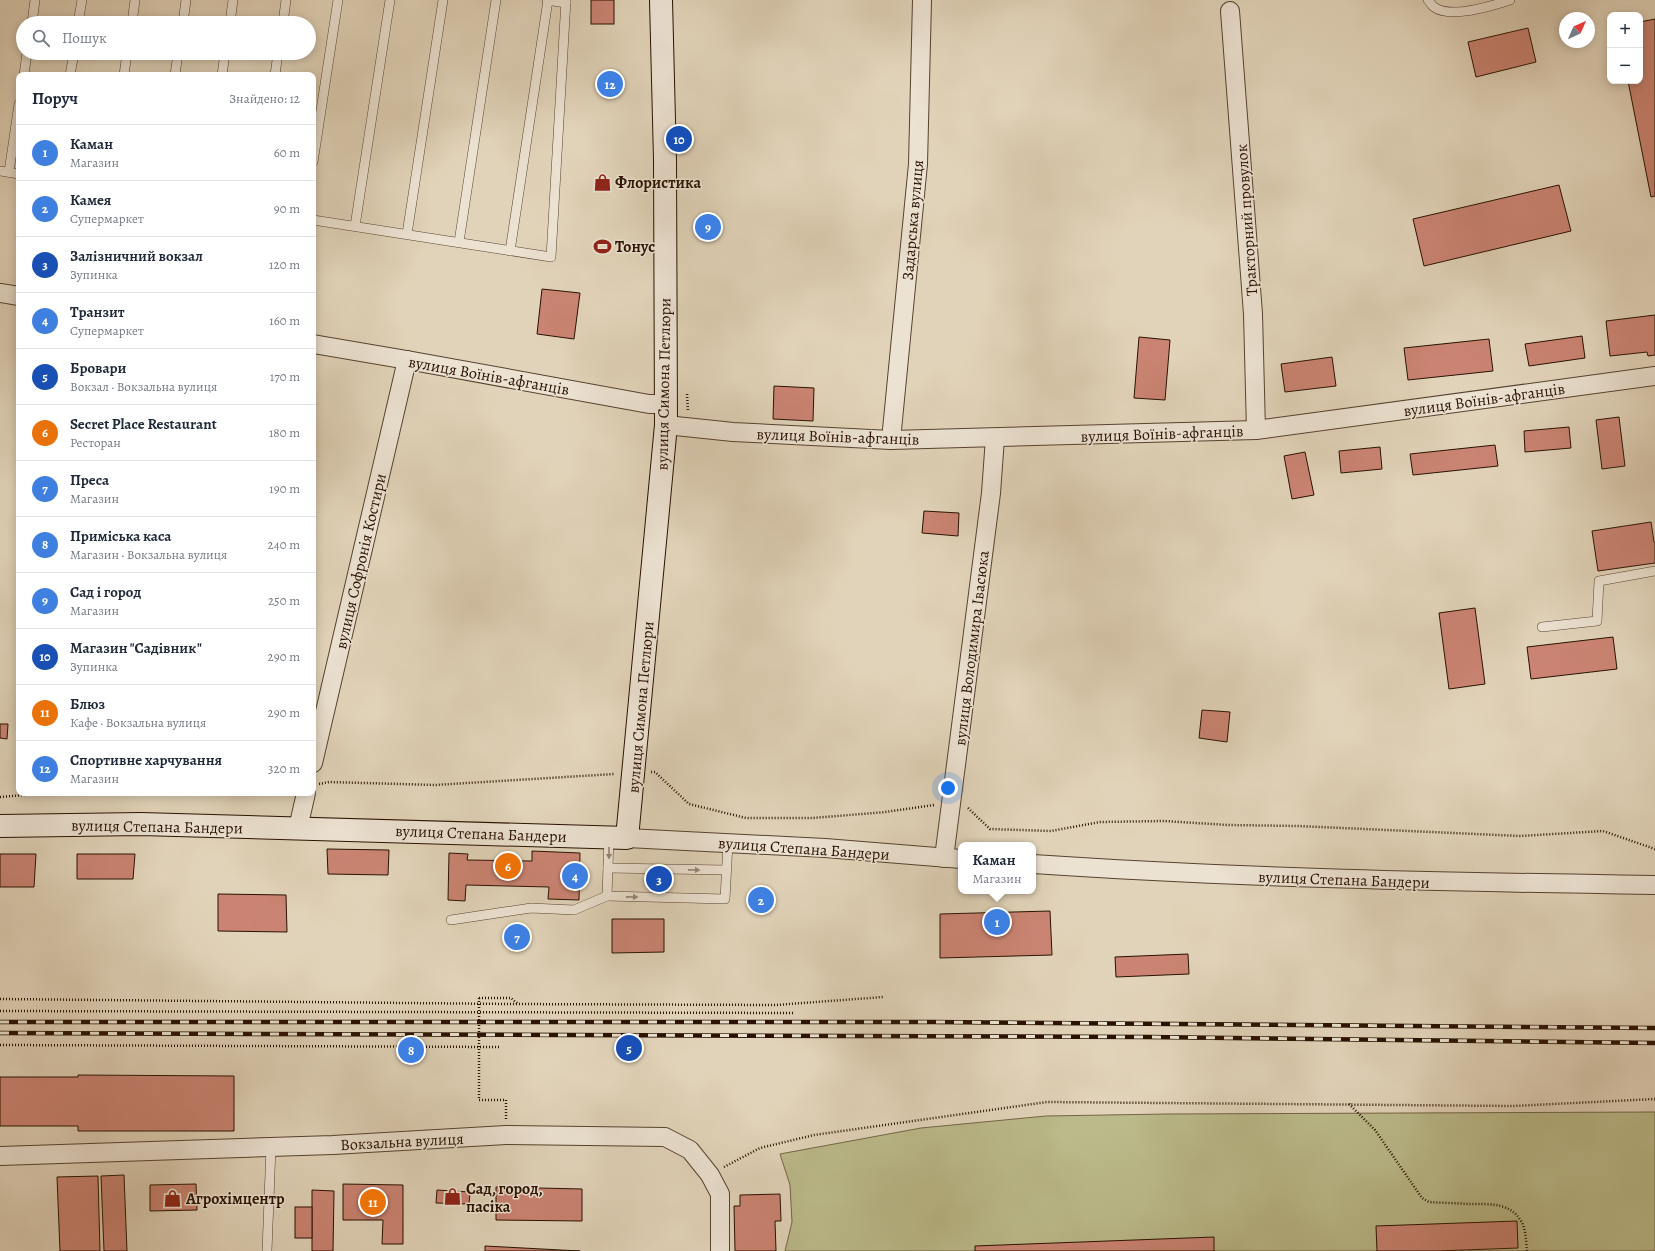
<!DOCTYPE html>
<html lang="uk">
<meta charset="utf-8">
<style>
:root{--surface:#fff;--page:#f6f6f7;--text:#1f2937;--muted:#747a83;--line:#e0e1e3;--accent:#0f766e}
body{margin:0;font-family:Alegreya,serif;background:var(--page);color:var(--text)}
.controls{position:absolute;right:12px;top:12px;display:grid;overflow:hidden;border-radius:8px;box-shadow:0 2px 10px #0003}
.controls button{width:36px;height:36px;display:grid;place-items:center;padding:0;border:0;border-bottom:1px solid var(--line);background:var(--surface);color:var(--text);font:20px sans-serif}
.compass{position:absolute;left:1559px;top:12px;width:36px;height:36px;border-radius:50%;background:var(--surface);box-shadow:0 2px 10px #0003;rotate:45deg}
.you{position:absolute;left:948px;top:788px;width:14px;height:14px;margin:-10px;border:3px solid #fff;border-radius:50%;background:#1a73e8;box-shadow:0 0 0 6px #1a73e833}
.badge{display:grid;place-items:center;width:26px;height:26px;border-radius:50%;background:var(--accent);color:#fff;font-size:13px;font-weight:700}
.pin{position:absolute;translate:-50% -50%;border:2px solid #fff;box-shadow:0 1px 4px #0006}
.popup{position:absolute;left:958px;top:842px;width:78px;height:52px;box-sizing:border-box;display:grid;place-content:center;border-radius:8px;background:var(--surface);filter:drop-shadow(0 1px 3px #0005);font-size:13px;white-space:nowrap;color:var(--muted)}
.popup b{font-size:15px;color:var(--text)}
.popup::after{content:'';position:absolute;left:50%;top:100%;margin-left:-8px;border:8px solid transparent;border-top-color:var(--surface)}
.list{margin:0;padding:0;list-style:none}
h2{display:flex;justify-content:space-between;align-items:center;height:52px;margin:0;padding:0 16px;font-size:17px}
h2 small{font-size:13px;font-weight:400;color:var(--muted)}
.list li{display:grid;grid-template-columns:26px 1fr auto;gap:12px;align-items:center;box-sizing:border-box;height:56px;padding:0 16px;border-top:1px solid var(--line)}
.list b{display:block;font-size:15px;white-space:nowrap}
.list p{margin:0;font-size:13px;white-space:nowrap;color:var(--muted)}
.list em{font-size:13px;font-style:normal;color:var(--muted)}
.icon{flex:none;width:22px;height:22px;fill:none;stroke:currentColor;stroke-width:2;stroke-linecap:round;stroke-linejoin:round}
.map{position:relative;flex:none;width:1655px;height:1251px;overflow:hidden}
.search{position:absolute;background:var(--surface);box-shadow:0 2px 10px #0003;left:16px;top:16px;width:300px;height:44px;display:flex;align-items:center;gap:10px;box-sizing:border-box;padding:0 14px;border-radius:22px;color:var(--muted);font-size:15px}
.panel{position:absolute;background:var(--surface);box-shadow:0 2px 10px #0003;left:16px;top:72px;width:300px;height:724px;border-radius:8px}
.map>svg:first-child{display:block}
</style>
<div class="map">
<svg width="1655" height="1251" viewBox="0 0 1655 1251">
<rect width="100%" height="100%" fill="#e1d3b9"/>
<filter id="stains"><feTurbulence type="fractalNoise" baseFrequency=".005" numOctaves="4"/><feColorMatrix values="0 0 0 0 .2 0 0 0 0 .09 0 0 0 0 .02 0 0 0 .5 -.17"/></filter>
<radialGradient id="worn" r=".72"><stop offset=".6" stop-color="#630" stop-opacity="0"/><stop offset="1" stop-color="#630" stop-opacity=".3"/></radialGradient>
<polygon fill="#bbba8a" stroke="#726646" points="1655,1112 1655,1251 785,1251 792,1222 790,1185 780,1154 921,1128 1046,1116 1167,1114"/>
<g fill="#cb8473" stroke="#291101">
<rect x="591" y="0" width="23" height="24"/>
<polygon points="1655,19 1655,196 1651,197 1628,81 1640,81 1640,22"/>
<polygon points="1528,28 1536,62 1476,77 1468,42"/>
<polygon points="1559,185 1571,231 1424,266 1413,219"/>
<polygon points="542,289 580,293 574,339 537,334"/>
<polygon points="1655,315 1655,355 1648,356 1647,352 1610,356 1606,321"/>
<polygon points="1582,336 1585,358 1529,366 1525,344"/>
<polygon points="1139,337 1170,340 1165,400 1134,398"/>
<polygon points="1489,339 1493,371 1408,380 1404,348"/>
<polygon points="1332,357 1336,386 1285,392 1281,364"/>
<polygon points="774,386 814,388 813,421 773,419"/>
<polygon points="1619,417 1625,466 1602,469 1596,420"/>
<polygon points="1569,427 1571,448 1525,452 1524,431"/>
<polygon points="1495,445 1498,466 1413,475 1410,454"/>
<polygon points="1380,447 1382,469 1341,473 1339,451"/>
<polygon points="1305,452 1314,495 1292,499 1284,456"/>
<polygon points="924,511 959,513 958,536 922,533"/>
<polygon points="1651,522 1654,542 1655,542 1655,563 1598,571 1592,531"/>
<polygon points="1475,608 1485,684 1449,689 1439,613"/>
<polygon points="1613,637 1617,669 1531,679 1527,647"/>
<polygon points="1202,710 1230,712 1227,742 1199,738"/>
<polygon points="0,724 8,724 7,739 0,738"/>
<polygon points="327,849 389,850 388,875 328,874"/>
<polygon points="532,851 580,853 579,900 548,899 549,887 466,885 465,901 448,900 449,853 468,854 467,860 532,861"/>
<polygon points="0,854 36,854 34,887 0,887"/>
<polygon points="77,854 135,854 133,879 77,879"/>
<polygon points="218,894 286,895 287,932 218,931"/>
<polygon points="1050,911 1052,955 940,958 940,914"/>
<polygon points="612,919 664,919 664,952 612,953"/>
<polygon points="1188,954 1189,974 1116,977 1115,957"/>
<polygon points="78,1075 234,1076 234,1131 78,1131 78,1126 0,1126 0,1077 78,1077"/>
<polygon points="124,1175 127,1251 104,1251 101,1176"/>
<polygon points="98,1176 100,1251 60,1251 57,1177"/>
<polygon points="196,1184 197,1210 150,1211 150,1185"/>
<polygon points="343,1184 403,1185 403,1244 382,1244 383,1220 343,1220"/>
<polygon points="496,1187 582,1189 582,1221 496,1220"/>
<polygon points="312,1190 334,1191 333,1251 312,1251"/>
<polygon points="437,1190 470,1192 469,1204 436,1203"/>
<polygon points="780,1194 781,1221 775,1221 776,1251 735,1251 734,1206 740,1206 740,1195"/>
<rect x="295" y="1207" width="17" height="31"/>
<polygon points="1517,1221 1518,1248 1438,1251 1377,1251 1376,1226"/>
<polygon points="1214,1237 1214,1251 975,1251 975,1246"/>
<polygon points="485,1246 580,1251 485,1251"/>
</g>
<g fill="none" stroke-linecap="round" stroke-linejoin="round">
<defs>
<g id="lane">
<polyline points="547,0 566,3"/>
<path d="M1428,0C1430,2 1432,6 1434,7C1450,19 1492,6 1510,0"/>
<polyline points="32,23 35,0"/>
<polyline points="78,23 82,0"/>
<polyline points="132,23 135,0"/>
<polyline points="183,23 186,0"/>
<polyline points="230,23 233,0"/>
<polyline points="283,23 286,0"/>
<polyline points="24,75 27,53"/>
<polyline points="70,75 74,53"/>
<polyline points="124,75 127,53"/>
<polyline points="175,75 178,53"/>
<polyline points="222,75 225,53"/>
<polyline points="275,75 278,53"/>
<polyline points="313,162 338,0"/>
<polyline points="0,171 19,174"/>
<polyline points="9,172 19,104"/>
<polyline points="313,220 551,257 566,0"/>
<polyline points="355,226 390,0"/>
<polyline points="407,234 443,0"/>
<polyline points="459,242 496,0"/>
<polyline points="510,251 548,0"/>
<polyline points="1542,627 1597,621 1599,581 1655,571"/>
<polyline points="609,837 607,896 725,899 728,843"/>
<polyline points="608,868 726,870"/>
<polyline points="451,920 531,908 574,910 607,896"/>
<polyline points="267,1251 271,1147"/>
</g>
<g id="street">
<polyline points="1230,11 1253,314 1256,430"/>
<polyline points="0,293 19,296"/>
<polyline points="313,344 407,360 649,404 666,404"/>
<polyline points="666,425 733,432 891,440 1256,430 1655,376"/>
<polyline points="891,440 918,164 922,0"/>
<polyline points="313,763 407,360"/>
<polyline points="298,828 306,793"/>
<polyline points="627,838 825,848 961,859"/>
<polyline points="944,858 991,493 995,438"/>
<path d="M1033,864C1240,878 1447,882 1655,885"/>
<polyline points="0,1156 333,1145 506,1135 665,1137 690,1150 710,1175 720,1194 720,1251"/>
</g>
<polyline id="secondary" points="0,826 141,824 627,838 666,425 665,160 661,0"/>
</defs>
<use href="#lane" stroke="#57422f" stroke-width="10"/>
<use href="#street" stroke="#57422f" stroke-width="20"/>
<use href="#secondary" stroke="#291101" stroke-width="24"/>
<g stroke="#291101" stroke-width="2.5" stroke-dasharray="1 2" stroke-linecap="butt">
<polyline points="687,394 688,411"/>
<polyline points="651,772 655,772 689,804 746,818 813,818 885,812 934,805"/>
<polyline points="319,784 329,782 435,785 614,774"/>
<polyline points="0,797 49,793"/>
<polyline points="968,808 990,829 1051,831 1100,822 1164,821 1228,825 1298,826 1520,836 1603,831 1655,849"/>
<polyline points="479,998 511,998 518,1004"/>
<polyline points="0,999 509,1004 776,1005 883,997"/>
<polyline points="0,1011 795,1013"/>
<polyline points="0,1045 499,1047"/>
<polyline points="479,1100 506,1100 506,1119"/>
<path d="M1349,1104L1375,1130L1422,1198L1429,1202C1442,1203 1456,1203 1469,1204C1488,1204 1510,1202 1521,1221C1526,1229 1526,1241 1527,1251"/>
<polyline points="724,1167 760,1148 814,1135 1047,1102 1513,1106 1655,1099"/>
</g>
<use href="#lane" stroke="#ece2d2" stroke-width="9"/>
<use href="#street" stroke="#ece2d2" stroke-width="18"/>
<use href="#secondary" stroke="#ece2d2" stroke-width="22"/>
<defs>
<g id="rail">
<polyline points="0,1022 933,1022 1655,1028"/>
<polyline points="0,1033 1147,1037 1655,1043"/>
</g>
</defs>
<use href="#rail" stroke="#291101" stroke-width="4.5"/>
<use href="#rail" stroke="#ece2d2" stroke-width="3" stroke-dasharray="9" stroke-linecap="butt"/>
<polyline stroke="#291101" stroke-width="2.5" stroke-dasharray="1 2" stroke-linecap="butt" points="479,998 479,1100"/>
</g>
<defs><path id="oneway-solid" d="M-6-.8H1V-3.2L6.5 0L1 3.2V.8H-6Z"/></defs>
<g fill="#948474">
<use href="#oneway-solid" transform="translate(609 853) rotate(90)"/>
<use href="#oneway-solid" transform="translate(694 870) rotate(1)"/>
<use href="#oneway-solid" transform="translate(632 897) rotate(1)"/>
</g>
<defs>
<symbol id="shop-bare" viewBox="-9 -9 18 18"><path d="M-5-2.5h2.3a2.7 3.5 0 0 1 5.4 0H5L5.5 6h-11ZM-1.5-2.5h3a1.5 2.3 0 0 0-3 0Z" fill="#8f2418" stroke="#ece2d2" stroke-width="2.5" paint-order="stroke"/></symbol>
<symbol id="stadium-bare" viewBox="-9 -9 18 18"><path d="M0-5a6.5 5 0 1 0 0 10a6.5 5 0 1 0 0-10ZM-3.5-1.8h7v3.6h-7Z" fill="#8f2418" stroke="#ece2d2" stroke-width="2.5" paint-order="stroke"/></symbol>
</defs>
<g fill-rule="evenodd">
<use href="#shop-bare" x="590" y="170" width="25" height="25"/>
<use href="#stadium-bare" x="590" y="234" width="25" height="25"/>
<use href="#shop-bare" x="440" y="1184" width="25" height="25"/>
<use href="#shop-bare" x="160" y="1186" width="25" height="25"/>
</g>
<g text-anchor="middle" stroke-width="3" stroke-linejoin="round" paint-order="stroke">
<g font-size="16" font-weight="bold" fill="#291101" stroke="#ece2d2" text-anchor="start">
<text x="615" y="188">Флористика</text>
<text x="615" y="252">Тонус</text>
<text x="466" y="1194">Сад, город,<tspan x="466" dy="18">пасіка</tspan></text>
<text x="186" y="1204">Агрохімцентр</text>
</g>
<g font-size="16" fill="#291101" stroke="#ece2d2">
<text transform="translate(912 220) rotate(-85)" y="6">Задарська вулиця</text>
<text transform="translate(1246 220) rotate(-94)" y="6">Тракторний провулок</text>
<text transform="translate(489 375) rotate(10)" y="6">вулиця Воїнів-афганців</text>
<text transform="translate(663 384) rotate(-89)" y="6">вулиця Симона Петлюри</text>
<text transform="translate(1484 399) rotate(-8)" y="6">вулиця Воїнів-афганців</text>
<text transform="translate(1162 433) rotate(-2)" y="6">вулиця Воїнів-афганців</text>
<text transform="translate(838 436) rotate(2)" y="6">вулиця Воїнів-афганців</text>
<text transform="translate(360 561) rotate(-77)" y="6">вулиця Софронія Костири</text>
<text transform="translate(971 648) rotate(-83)" y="6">вулиця Володимира Івасюка</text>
<text transform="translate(640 707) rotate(-85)" y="6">вулиця Симона Петлюри</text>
<text transform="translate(157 826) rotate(1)" y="6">вулиця Степана Бандери</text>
<text transform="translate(481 833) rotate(2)" y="6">вулиця Степана Бандери</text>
<text transform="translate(804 848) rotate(4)" y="6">вулиця Степана Бандери</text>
<text transform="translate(1344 879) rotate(2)" y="6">вулиця Степана Бандери</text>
<text transform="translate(402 1141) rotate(-3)" y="6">Вокзальна вулиця</text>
</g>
</g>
<rect width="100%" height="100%" filter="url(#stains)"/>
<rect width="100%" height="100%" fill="url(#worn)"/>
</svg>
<div class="controls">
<button>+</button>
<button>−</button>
</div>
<svg class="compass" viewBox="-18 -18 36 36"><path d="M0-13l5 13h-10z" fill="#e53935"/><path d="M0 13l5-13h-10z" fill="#747a83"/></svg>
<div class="you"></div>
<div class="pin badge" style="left:997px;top:922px;background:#3f7fe0">1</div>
<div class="popup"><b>Каман</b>Магазин</div>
<div class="pin badge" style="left:761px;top:900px;background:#3f7fe0">2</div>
<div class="pin badge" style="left:659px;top:879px;background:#1a4fb4">3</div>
<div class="pin badge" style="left:575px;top:876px;background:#3f7fe0">4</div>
<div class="pin badge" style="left:629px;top:1048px;background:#1a4fb4">5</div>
<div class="pin badge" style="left:508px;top:866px;background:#e8710a">6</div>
<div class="pin badge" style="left:517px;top:937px;background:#3f7fe0">7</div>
<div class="pin badge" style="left:411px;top:1050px;background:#3f7fe0">8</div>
<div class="pin badge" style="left:708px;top:227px;background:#3f7fe0">9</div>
<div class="pin badge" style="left:679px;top:139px;background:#1a4fb4">10</div>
<div class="pin badge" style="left:373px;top:1202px;background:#e8710a">11</div>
<div class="pin badge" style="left:610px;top:84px;background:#3f7fe0">12</div>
<div class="search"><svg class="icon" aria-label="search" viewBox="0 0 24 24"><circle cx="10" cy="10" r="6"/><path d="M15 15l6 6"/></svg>Пошук</div>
<section class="panel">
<h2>Поруч<small>Знайдено: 12</small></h2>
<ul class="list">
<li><span class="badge" style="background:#3f7fe0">1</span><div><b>Каман</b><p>Магазин</p></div><em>60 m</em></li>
<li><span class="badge" style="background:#3f7fe0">2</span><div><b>Камея</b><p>Супермаркет</p></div><em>90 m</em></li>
<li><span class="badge" style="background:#1a4fb4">3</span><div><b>Залізничний вокзал</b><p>Зупинка</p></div><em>120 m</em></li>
<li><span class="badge" style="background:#3f7fe0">4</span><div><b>Транзит</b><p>Супермаркет</p></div><em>160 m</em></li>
<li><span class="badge" style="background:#1a4fb4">5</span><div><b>Бровари</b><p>Вокзал · Вокзальна вулиця</p></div><em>170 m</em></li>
<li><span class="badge" style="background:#e8710a">6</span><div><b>Secret Place Restaurant</b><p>Ресторан</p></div><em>180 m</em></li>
<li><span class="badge" style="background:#3f7fe0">7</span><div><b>Преса</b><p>Магазин</p></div><em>190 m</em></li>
<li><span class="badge" style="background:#3f7fe0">8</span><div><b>Приміська каса</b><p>Магазин · Вокзальна вулиця</p></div><em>240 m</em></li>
<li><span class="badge" style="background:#3f7fe0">9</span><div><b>Сад і город</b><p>Магазин</p></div><em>250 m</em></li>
<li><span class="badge" style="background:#1a4fb4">10</span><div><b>Магазин &quot;Садівник&quot;</b><p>Зупинка</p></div><em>290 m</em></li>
<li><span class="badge" style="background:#e8710a">11</span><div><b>Блюз</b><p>Кафе · Вокзальна вулиця</p></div><em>290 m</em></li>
<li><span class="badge" style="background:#3f7fe0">12</span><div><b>Спортивне харчування</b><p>Магазин</p></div><em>320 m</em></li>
</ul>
</section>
</div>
